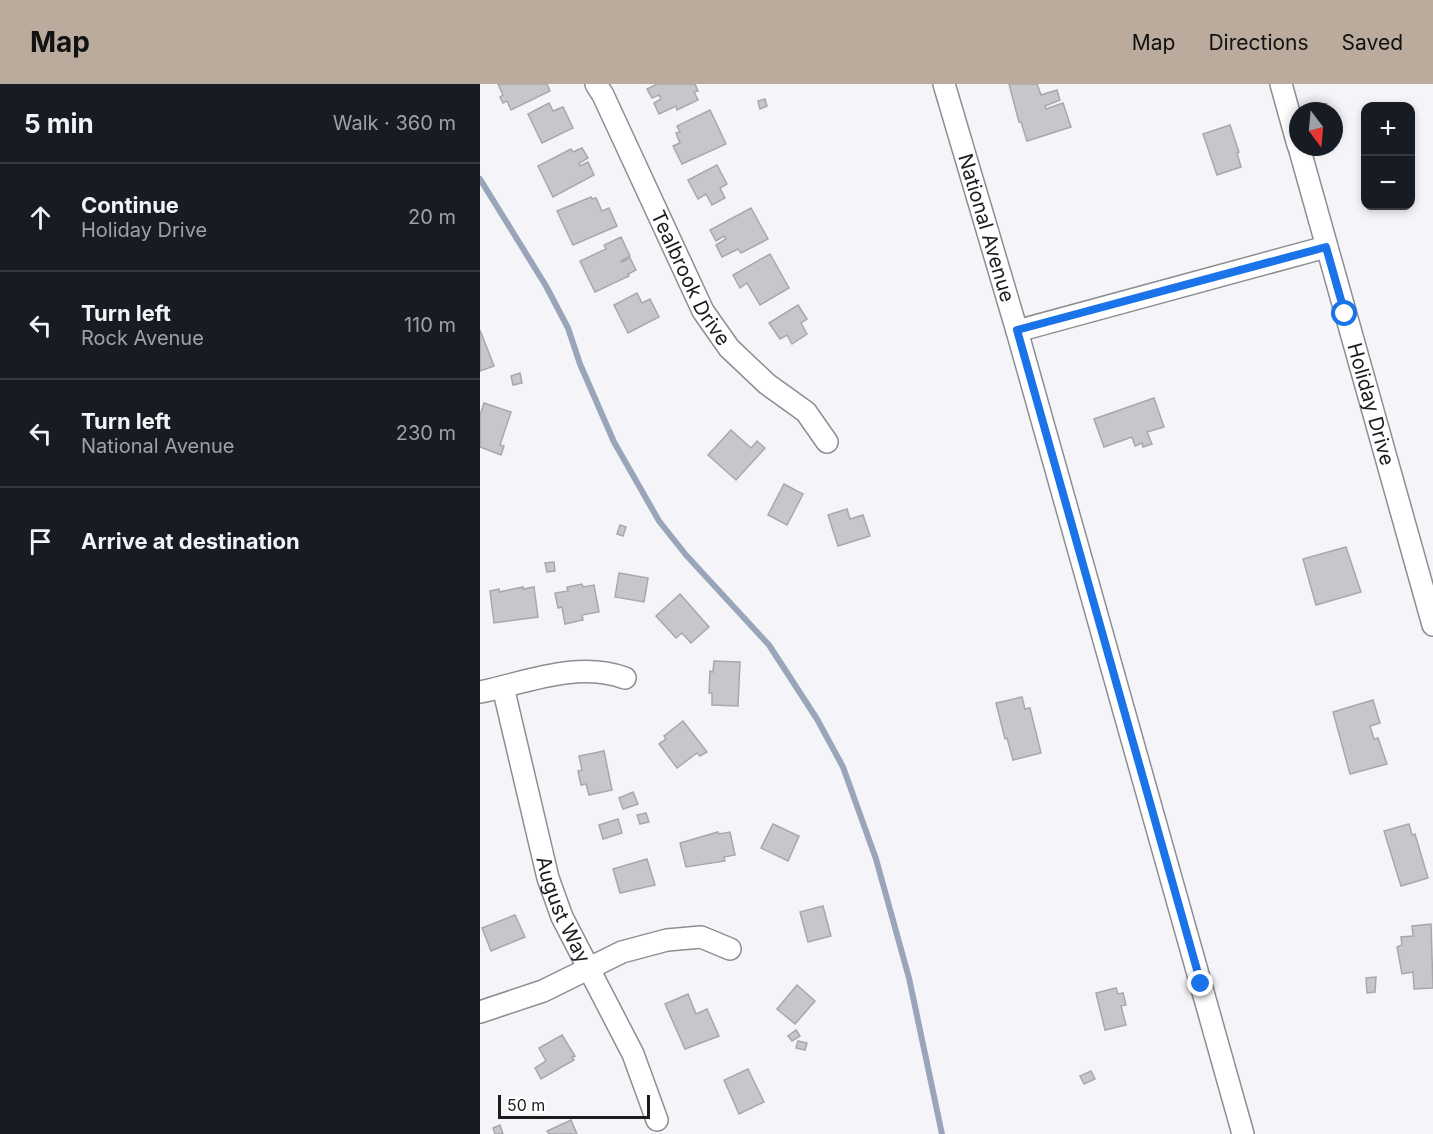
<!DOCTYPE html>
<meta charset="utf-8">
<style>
:root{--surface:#171b24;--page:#20242c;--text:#f1f3f6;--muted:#9ea1a6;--line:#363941;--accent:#baab9c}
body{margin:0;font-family:Inter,sans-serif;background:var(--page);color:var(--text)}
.controls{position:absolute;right:18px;top:18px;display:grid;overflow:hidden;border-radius:12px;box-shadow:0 3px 9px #0003}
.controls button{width:54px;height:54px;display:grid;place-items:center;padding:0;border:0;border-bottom:2px solid var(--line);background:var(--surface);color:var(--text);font:30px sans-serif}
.compass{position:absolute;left:809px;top:18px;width:54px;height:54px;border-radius:50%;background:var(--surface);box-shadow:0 3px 9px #0003;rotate:164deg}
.scale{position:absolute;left:18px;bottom:15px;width:152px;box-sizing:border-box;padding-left:6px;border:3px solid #1c1c1d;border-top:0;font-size:16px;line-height:21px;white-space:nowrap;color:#1c1c1d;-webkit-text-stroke:4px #fff;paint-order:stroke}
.stop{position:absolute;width:18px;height:18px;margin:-14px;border:4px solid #1a73e8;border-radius:50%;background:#fff}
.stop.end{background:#1a73e8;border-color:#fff;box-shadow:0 2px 6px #0008}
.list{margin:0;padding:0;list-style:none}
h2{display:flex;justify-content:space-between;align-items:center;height:78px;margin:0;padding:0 24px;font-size:26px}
h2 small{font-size:20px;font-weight:400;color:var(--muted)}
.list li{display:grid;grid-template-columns:39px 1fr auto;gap:18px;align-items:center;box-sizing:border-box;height:108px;padding:0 24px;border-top:2px solid var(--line)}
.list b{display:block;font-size:22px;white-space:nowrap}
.list p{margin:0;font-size:20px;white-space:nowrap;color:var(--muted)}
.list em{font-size:20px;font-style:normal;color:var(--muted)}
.icon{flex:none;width:33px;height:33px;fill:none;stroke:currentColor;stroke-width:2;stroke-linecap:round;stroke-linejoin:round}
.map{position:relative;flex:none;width:953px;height:1050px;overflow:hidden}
header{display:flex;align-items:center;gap:36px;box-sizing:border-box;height:84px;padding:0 30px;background:var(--accent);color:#111}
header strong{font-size:28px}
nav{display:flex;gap:33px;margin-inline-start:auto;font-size:21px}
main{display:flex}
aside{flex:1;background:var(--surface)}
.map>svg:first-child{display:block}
</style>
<header>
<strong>Map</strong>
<nav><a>Map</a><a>Directions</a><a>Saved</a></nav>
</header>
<main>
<aside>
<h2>5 min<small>Walk · 360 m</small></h2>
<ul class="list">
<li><svg class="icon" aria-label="ahead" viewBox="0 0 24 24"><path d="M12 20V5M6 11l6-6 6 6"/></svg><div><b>Continue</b><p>Holiday Drive</p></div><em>20 m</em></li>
<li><svg class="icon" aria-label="left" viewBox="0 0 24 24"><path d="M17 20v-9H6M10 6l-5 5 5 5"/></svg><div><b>Turn left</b><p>Rock Avenue</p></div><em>110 m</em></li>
<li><svg class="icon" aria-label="left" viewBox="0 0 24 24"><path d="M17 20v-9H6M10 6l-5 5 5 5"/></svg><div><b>Turn left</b><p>National Avenue</p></div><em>230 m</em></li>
<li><svg class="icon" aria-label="arrive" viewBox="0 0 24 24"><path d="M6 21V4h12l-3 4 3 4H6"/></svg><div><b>Arrive at destination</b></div></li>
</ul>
</aside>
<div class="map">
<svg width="953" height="1050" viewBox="0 0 953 1050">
<rect width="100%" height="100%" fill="#f5f5f9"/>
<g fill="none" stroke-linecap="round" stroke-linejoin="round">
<polyline stroke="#99a5b8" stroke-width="6" points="0,95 66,202 88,244 100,280 134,358 179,437 206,471 289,561 337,635 363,683 396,775 429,894 462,1050"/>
</g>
<g fill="#c7c7cb" stroke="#a7a8ac" stroke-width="1.5">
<polygon points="18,0 67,0 70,7 31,26 27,17 23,19 20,13 23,11"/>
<polygon points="215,0 218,7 214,8 218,16 197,26 196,22 179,30 174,19 181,15 179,11 172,14 167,5 177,0"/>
<polygon points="529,0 557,0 561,11 577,6 580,16 565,22 566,25 583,19 591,43 547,57 541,38 539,38"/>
<polygon points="285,15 287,22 280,25 278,17"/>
<polygon points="69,19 73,27 83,23 93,44 62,59 48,30"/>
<polygon points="230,26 246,60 202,80 193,62 200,59 196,49 200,48 197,42"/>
<polygon points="750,41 759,68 757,69 761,83 737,91 723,50"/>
<polygon points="102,64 108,74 99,79 100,82 108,78 114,91 73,113 58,82 91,65 93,68"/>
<polygon points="237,81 247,100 240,104 245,114 232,121 226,110 218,115 208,96"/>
<polygon points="111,113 112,115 116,114 122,127 129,124 137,142 93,161 77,127"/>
<polygon points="271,124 288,155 261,169 258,165 242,173 236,161 246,155 244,152 236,157 230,146"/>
<polygon points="141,153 150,172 141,177 142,178 150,174 156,186 148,190 149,192 115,208 100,177 126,165 124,161"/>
<polygon points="290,170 309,204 280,221 267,199 260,204 253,191"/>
<polygon points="157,209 162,219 170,215 179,233 148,249 134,221"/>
<polygon points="318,221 327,235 321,239 327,250 312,260 307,251 300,255 289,239"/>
<polygon points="0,246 14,282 0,287"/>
<polygon points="40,289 42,299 33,301 31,292"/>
<polygon points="674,314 684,343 667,348 672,360 663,363 662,359 655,362 652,353 624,363 614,335"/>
<polygon points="4,319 31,328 20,361 24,362 21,371 0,363 0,331"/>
<polygon points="251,346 271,364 277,357 285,364 256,396 228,371"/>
<polygon points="304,400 323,410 307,441 288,431"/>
<polygon points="367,425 370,435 383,431 390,452 358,462 348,431"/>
<polygon points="140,441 146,443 143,452 137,450"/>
<polygon points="866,463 881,508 836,521 823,475"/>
<polygon points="74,478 75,487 67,488 65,479"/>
<polygon points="139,489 168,494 164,518 135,513"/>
<polygon points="102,500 103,503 114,501 119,528 102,531 103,536 85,540 82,523 78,524 75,509 88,507 87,503"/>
<polygon points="43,503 43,505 54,503 58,533 14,539 10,507 19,505 19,508"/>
<polygon points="200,510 229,543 211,559 202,549 196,554 176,532"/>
<polygon points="234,577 260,578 258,622 232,621 232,609 229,609 230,587 233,588"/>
<polygon points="542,613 545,625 550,624 561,669 533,676 527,654 525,655 516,619"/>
<polygon points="893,616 900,639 890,642 894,655 898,654 907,680 870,690 853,628"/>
<polygon points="203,637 227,668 220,672 217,669 197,684 179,660 186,655 184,652"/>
<polygon points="124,667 132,706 109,711 106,700 101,701 98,687 102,686 99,672"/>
<polygon points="153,708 158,720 143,725 139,714"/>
<polygon points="166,729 169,738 160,740 157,731"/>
<polygon points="138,735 142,749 123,755 119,741"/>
<polygon points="293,740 319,752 308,777 281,764"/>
<polygon points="929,740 932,751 935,750 948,794 921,802 904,747"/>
<polygon points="238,748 239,750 250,748 255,771 244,773 245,777 206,783 200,759"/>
<polygon points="167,775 175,801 140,809 133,785"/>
<polygon points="343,822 351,852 328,858 320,828"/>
<polygon points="35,831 45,853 11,867 2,844"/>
<polygon points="951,840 953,904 934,905 933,888 922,890 917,863 922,861 921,853 933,852 932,842"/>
<polygon points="896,893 895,908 887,909 886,894"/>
<polygon points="317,901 335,917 315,940 297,925"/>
<polygon points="636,904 638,910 643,909 646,921 641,922 646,941 625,946 616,909"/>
<polygon points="208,910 216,930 227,925 239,952 205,965 185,920"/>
<polygon points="316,946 320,952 312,957 308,952"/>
<polygon points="82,951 95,972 92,973 94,976 61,995 55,984 66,977 59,964"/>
<polygon points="318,957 327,959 325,966 316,964"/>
<polygon points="268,985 284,1018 259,1030 244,996"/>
<polygon points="611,987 615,995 604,1000 600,992"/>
<polygon points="91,1036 97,1050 69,1050 67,1047"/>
<polygon points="20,1041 23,1050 15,1050 13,1044"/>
</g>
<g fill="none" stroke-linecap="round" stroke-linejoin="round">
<defs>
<g id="street">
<path id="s1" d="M116,0L123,11L223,227L249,264L287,300L326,328L347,358"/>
<path id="s2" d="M464,0L537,247L763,1050"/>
<polyline points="801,0 818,61"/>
<path id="s3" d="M819,63L953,541"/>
<polyline points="537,247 846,163"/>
<path id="s4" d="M23,603L68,794L82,833L153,970L177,1036"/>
<path d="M0,608C48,598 97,577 145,594"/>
<polyline points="0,928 63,907 142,868 187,856 221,853 250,865"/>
</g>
</defs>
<use href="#street" stroke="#8e8e92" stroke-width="24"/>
<use href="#street" stroke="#fff" stroke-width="21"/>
</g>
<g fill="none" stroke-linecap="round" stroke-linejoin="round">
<polyline stroke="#1a73e8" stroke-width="8" points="721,900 537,246 846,163 865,230"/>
</g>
<g text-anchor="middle" stroke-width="5" stroke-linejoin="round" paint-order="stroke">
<g font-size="20" fill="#1c1c1d" stroke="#fff">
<text dy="7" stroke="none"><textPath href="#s2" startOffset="150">National Avenue</textPath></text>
<text dy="7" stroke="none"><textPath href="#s1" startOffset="216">Tealbrook Drive</textPath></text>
<text dy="7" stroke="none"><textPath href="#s3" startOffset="267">Holiday Drive</textPath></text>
<text dy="7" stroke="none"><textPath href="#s4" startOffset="231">August Way</textPath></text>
</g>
</g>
</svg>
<div class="controls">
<button>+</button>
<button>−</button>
</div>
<svg class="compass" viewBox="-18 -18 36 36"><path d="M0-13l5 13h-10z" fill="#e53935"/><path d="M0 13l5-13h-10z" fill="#9ea1a6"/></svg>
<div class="scale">50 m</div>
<div class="stop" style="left:865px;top:230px"></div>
<div class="stop end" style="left:721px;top:900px"></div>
</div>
</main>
